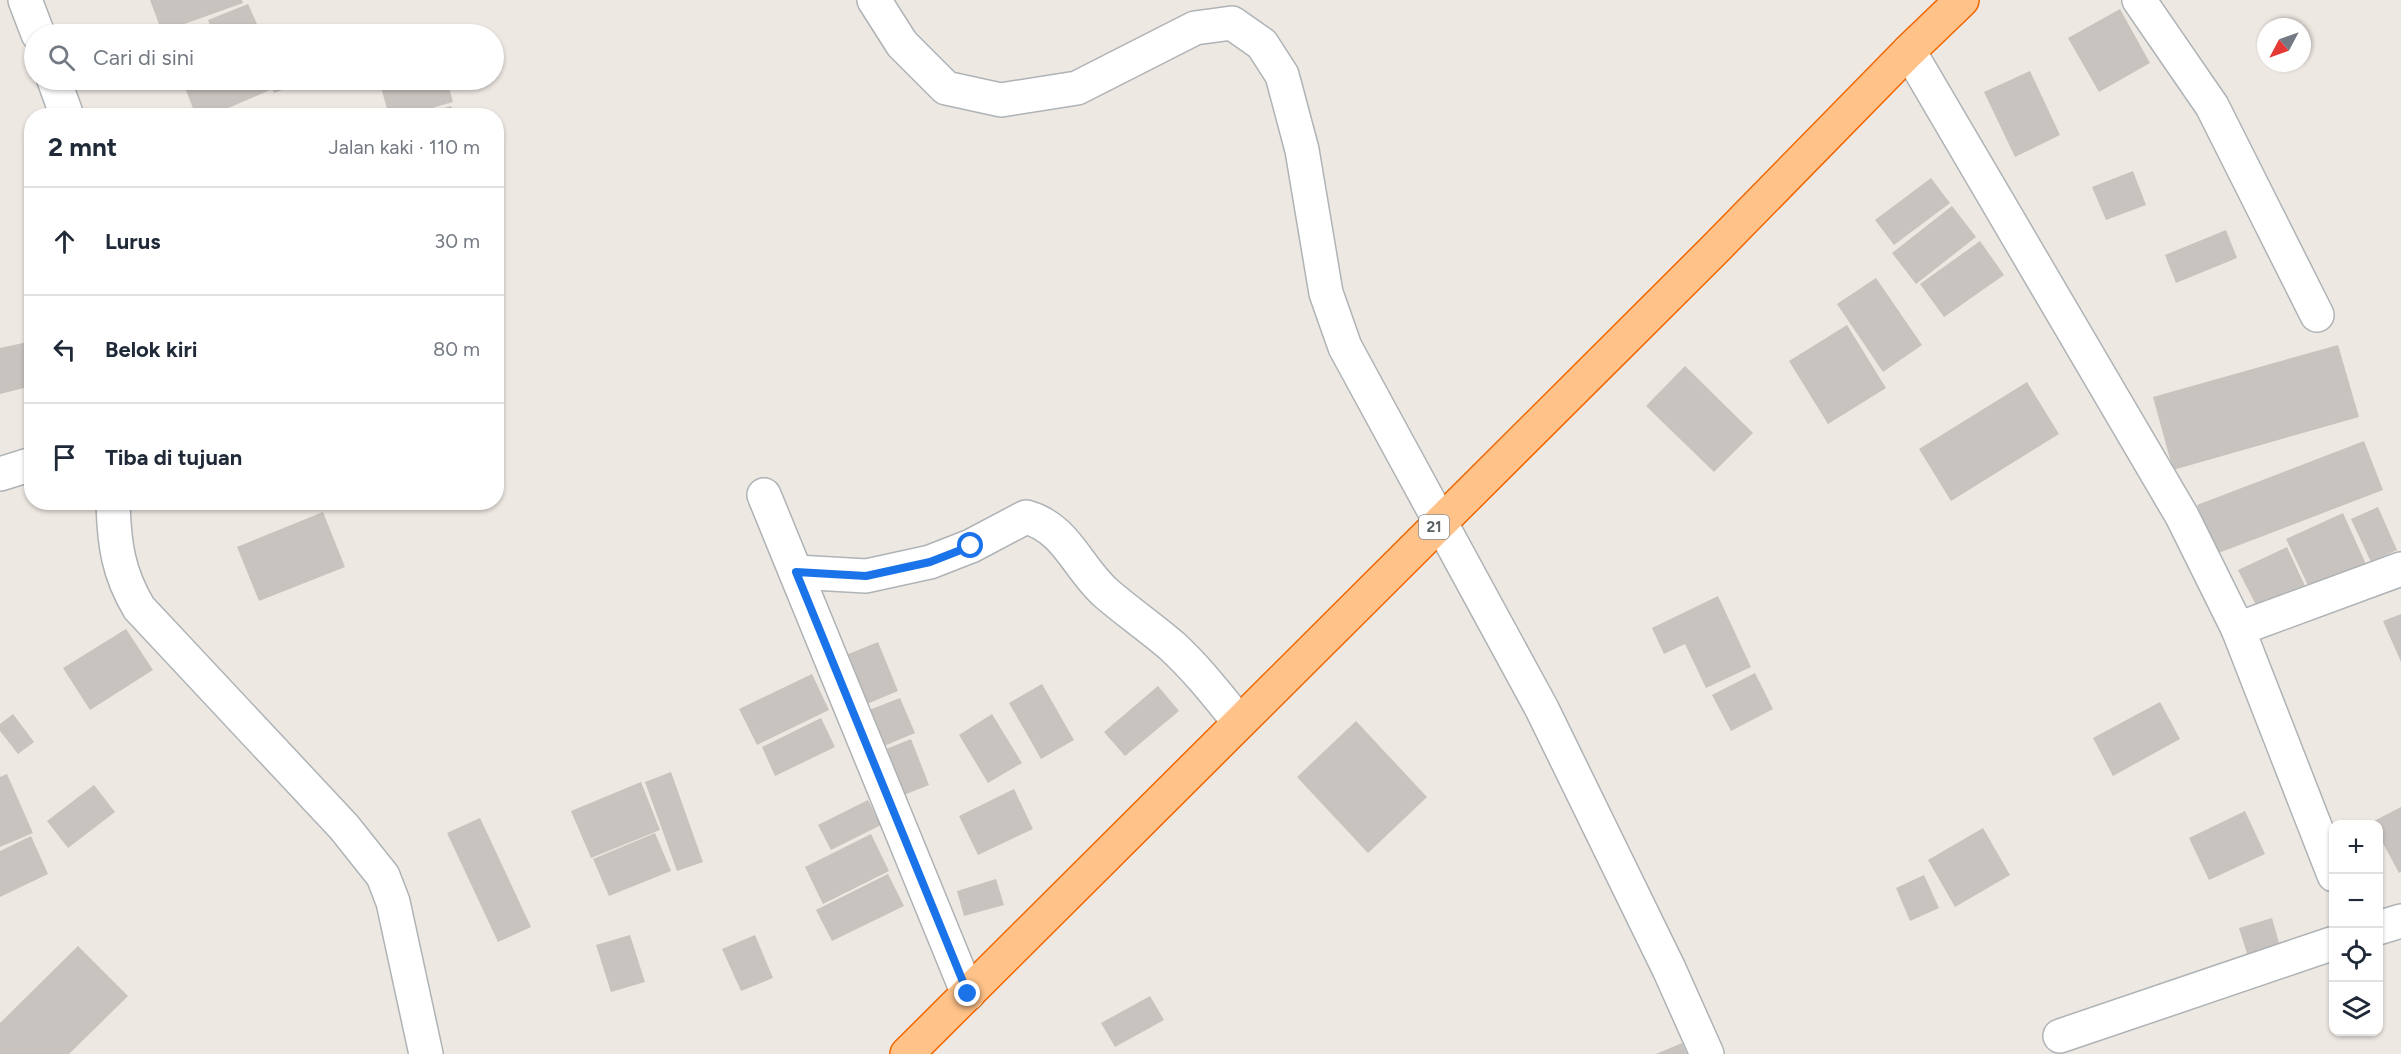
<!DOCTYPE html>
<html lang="id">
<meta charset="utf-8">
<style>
:root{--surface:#fff;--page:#f6f6f7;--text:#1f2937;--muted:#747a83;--line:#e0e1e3}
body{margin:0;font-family:Figtree,sans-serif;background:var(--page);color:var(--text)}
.controls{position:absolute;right:18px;bottom:18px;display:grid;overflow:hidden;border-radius:12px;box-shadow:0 2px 4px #0004}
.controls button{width:54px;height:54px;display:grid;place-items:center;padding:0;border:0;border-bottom:2px solid var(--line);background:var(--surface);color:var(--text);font:30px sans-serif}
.compass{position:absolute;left:2257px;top:18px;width:54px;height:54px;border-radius:50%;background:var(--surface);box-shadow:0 2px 4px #0004;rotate:229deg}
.stop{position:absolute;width:18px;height:18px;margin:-14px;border:4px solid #1a73e8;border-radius:50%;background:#fff}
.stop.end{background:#1a73e8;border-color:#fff;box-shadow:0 2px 6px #0008}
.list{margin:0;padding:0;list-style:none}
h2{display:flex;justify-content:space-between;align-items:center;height:78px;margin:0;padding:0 24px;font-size:26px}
h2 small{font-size:20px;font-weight:400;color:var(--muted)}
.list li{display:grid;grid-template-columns:39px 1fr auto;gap:18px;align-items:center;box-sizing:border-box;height:108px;padding:0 24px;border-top:2px solid var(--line)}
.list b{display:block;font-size:22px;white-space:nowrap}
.list em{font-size:20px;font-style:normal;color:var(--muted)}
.icon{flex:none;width:33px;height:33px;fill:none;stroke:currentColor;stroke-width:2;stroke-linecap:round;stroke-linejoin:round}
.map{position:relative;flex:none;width:2401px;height:1054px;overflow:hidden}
.search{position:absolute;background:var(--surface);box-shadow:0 2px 4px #0004;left:24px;top:24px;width:480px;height:66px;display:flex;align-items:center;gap:15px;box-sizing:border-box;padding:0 21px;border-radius:33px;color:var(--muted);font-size:22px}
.panel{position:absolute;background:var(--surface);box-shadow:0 2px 4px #0004;left:24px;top:108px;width:480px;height:402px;border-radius:24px}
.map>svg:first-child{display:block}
</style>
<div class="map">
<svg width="2401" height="1054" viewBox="0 0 2401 1054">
<rect width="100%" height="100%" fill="#eee8e2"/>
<g fill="#c9c3bf">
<polygon points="150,0 242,0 243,3 162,32"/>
<polygon points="248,4 257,24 229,34 213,34 208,20"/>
<polygon points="2120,9 2150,63 2099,92 2068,38"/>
<polygon points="2030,71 2060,135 2015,157 1984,92"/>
<polygon points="182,80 266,80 270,90 210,116 196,116"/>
<polygon points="269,80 300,80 302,83 274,93"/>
<polygon points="379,80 447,80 453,102 404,116 389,116"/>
<polygon points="451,106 454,116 420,116 419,115"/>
<polygon points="2133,171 2146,205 2106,220 2092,187"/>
<polygon points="1931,178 1950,203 1894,245 1875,220"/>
<polygon points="1952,206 1976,237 1916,284 1892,253"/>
<polygon points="2226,230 2237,258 2176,283 2165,255"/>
<polygon points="1980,241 2004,275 1944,317 1920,284"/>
<polygon points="1876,278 1922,345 1883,372 1837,304"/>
<polygon points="1847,325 1886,388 1828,424 1789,361"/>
<polygon points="32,341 32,386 0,394 0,348"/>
<polygon points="2338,345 2359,417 2173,470 2153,397"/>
<polygon points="1685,366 1753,433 1714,472 1646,406"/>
<polygon points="2027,382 2059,434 1951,501 1919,449"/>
<polygon points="2364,441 2383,490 2216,554 2197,505"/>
<polygon points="2378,507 2397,550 2371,562 2351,519"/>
<polygon points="323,512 345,567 259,601 237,547"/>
<polygon points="2343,513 2369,571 2313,596 2286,539"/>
<polygon points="2287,547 2306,588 2259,611 2238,570"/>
<polygon points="1718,596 1751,667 1706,688 1685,644 1664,654 1652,628"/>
<polygon points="2401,614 2401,662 2383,621"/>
<polygon points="126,629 153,670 90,710 63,668"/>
<polygon points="878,642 898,691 862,706 841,657"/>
<polygon points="1755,673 1773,709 1731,731 1712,695"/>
<polygon points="812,674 829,710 757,745 739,709"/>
<polygon points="1042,684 1074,740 1041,759 1009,703"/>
<polygon points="1158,686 1179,711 1125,756 1104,732"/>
<polygon points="900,698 915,733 879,748 864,712"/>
<polygon points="2160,702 2180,739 2113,776 2093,738"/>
<polygon points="13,714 34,742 18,754 0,731 0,724"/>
<polygon points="992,714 1022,763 988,783 959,735"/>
<polygon points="821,718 835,747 775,776 762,747"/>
<polygon points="1356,721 1427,797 1368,853 1297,777"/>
<polygon points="911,739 929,785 899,797 881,751"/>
<polygon points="671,772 703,862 677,871 645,782"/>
<polygon points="7,774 33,833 0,847 0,777"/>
<polygon points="641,782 660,830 591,858 571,811"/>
<polygon points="94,785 115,812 68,848 47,821"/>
<polygon points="1014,789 1033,829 978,855 959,816"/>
<polygon points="868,800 881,825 831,850 818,825"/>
<polygon points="2401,807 2401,872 2399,873 2378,834 2378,824 2374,824 2372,822"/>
<polygon points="2245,811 2265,854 2209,880 2189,838"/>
<polygon points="480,818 531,927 498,942 447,833"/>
<polygon points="1983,828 2010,875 1955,907 1928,860"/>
<polygon points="655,833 671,871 609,896 593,859"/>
<polygon points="871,834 889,871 823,904 805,867"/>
<polygon points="31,836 48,874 0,897 0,851"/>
<polygon points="888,874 904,906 832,941 816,910"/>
<polygon points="1924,875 1939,908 1910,921 1896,888"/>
<polygon points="996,879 1004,905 964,916 957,891"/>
<polygon points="2272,918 2281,950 2249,960 2239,928"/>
<polygon points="630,935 645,982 611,992 596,945"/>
<polygon points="755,935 773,978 741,991 722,949"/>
<polygon points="78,946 128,996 69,1054 0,1054 0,1023"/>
<polygon points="1150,996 1164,1020 1115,1047 1101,1023"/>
<polygon points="1682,1043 1687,1054 1656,1054"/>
</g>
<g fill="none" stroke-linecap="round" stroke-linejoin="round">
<defs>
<g id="minor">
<polyline points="25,0 38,34"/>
<polyline points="874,0 902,44 946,88 1001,100 1077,88 1195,28 1232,23 1262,44 1282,75 1302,150 1326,293 1345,347 1542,709 1669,969 1707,1054"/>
<polyline points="2139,0 2212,106 2317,315"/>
<polyline points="1909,51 2182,516 2238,629 2334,875"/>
<polyline points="54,80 67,116"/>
<polyline points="0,474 32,464"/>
<polyline points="764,495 968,994"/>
<path d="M113,502C114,543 118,573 139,608L344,827L383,876L393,902L426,1054"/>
<path d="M796,572L866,576L930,562L971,546L1026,517C1067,528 1077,568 1107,594C1128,612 1151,628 1172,646C1197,669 1218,696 1239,722"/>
<polyline points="2238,629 2401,569"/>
<polyline points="2378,928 2401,921"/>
<polyline points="2060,1036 2334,943"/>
</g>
<polyline id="highway" points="907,1054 1714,250 1909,51 1962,0"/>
</defs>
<use href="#minor" stroke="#aeb3b6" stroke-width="36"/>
<use href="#highway" stroke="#f06600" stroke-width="36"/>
<use href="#minor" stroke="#fff" stroke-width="33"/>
<use href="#highway" stroke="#ffc288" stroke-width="33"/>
</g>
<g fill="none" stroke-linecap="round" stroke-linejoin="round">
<polyline stroke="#1a73e8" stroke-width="8" points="968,994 796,572 866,576 930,562 971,546"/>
</g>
<g text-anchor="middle" stroke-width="4.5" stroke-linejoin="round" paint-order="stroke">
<rect fill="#fff" stroke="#8c9092" stroke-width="1.5" x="1419" y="515" width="30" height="24" rx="4.5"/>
<g font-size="15" font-weight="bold" fill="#5a6164">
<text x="1434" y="532">21</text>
</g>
</g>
</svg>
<div class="controls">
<button>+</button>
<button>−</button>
<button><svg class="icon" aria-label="locate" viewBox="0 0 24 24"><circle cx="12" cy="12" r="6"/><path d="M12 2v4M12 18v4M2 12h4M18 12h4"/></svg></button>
<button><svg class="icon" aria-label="layers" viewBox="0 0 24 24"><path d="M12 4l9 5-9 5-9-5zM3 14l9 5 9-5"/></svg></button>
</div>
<svg class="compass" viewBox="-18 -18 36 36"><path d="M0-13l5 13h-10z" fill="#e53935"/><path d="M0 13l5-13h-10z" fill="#747a83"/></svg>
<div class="stop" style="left:971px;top:546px"></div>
<div class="stop end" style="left:968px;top:994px"></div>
<div class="search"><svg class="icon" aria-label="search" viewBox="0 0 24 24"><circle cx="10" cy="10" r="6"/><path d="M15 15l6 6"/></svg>Cari di sini</div>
<section class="panel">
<h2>2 mnt<small>Jalan kaki · 110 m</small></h2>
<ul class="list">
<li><svg class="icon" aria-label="ahead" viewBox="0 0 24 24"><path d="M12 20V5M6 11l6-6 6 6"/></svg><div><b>Lurus</b></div><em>30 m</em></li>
<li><svg class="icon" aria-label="left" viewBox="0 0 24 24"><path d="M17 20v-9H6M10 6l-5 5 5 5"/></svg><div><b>Belok kiri</b></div><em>80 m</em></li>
<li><svg class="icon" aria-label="arrive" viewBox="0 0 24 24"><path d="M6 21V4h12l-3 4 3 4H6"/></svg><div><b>Tiba di tujuan</b></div></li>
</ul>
</section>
</div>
